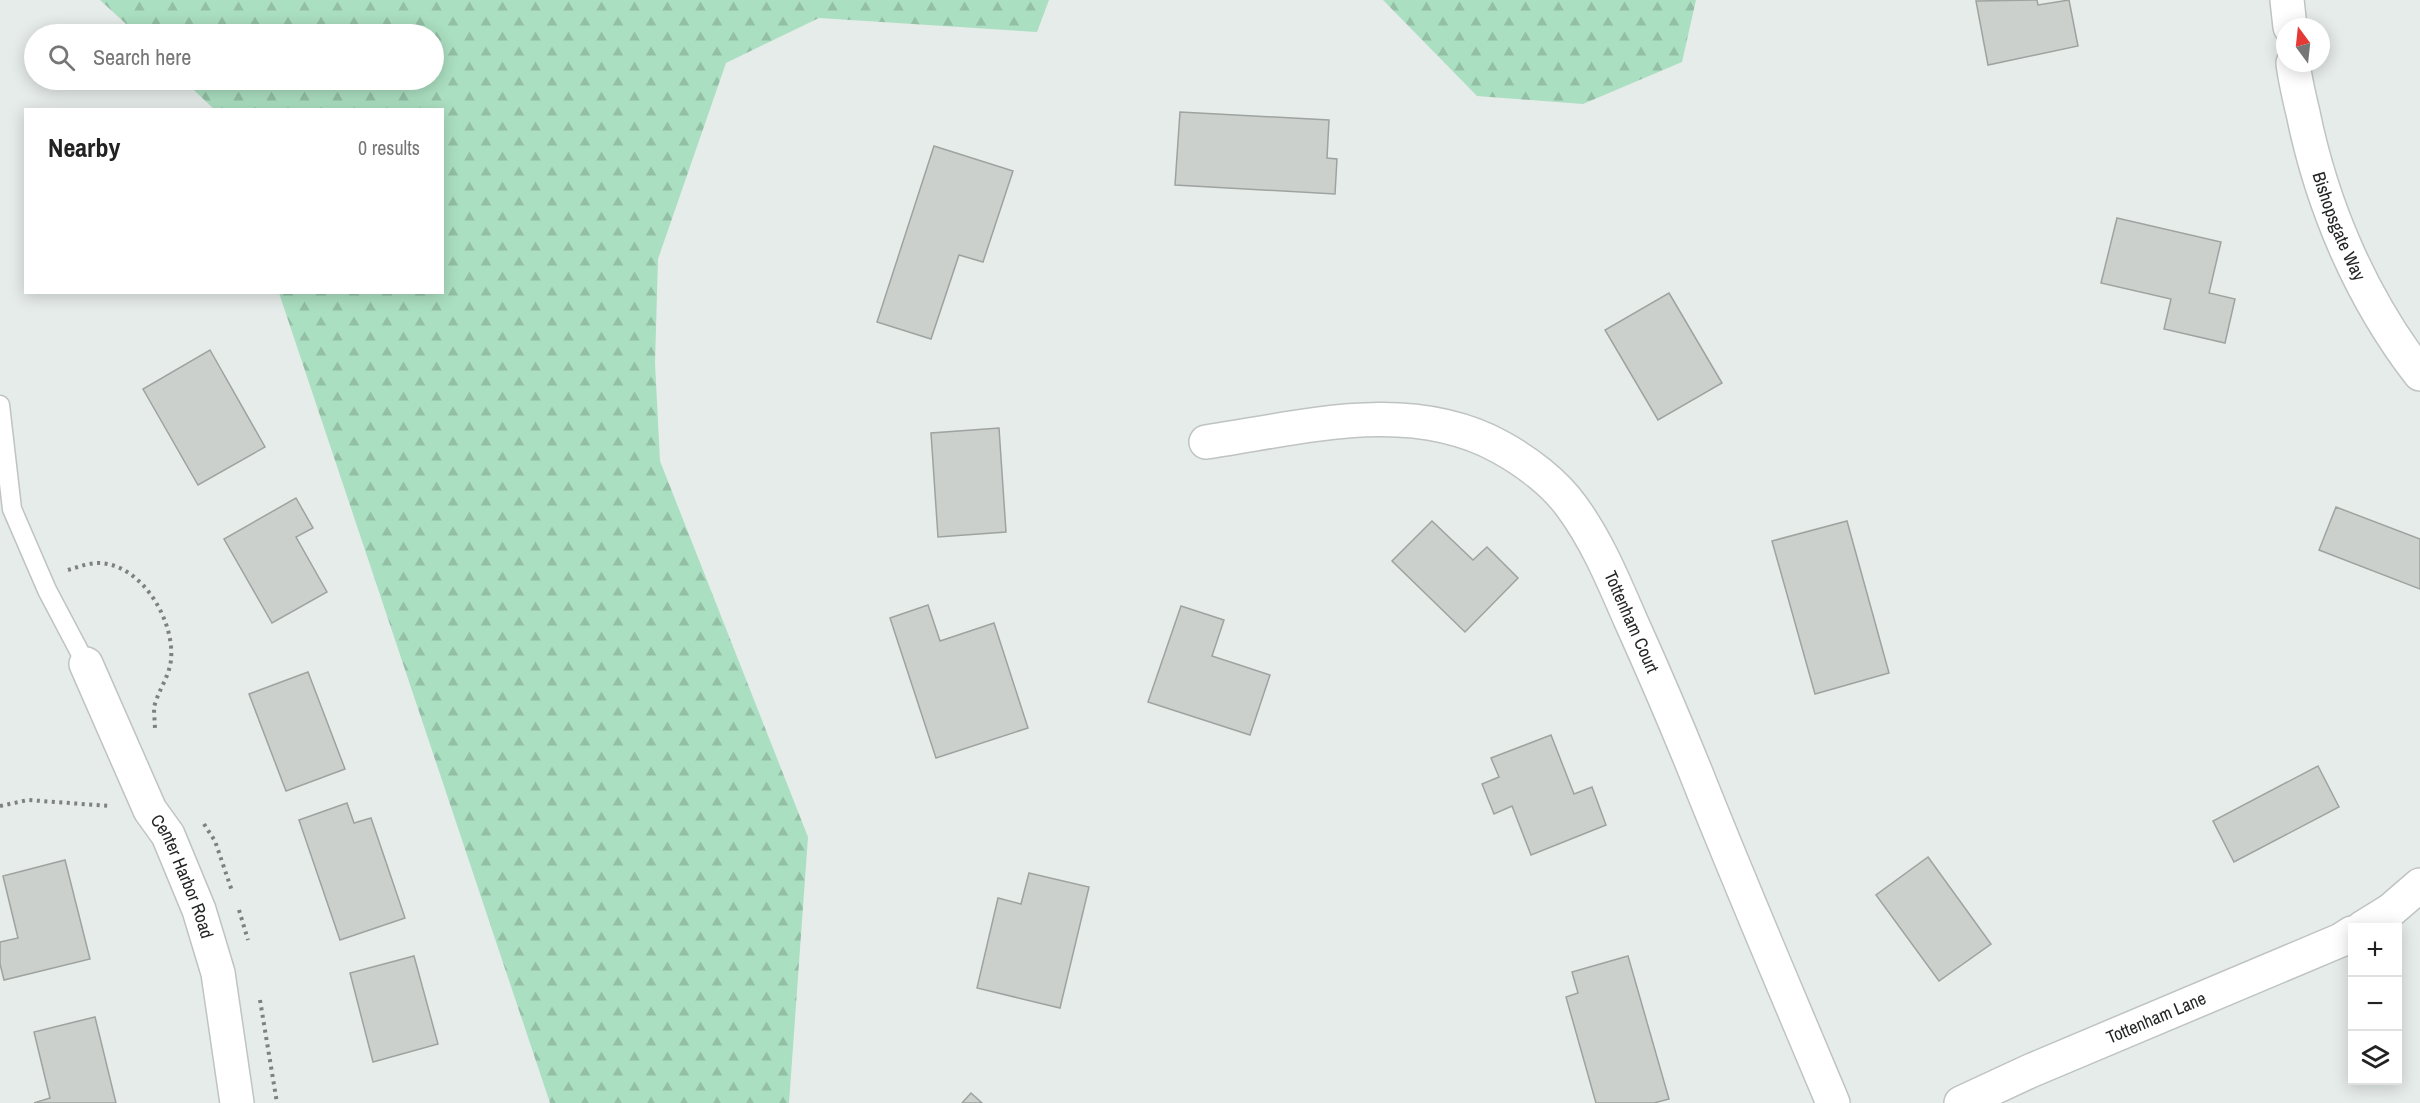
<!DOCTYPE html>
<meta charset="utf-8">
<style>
:root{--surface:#fff;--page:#f2f2f2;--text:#222;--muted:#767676;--line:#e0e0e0}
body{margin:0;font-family:"Archivo Narrow",sans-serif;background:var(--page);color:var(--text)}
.controls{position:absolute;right:18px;bottom:18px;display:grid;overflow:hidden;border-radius:0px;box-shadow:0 3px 15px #0003}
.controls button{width:54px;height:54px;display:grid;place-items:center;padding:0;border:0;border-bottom:2px solid var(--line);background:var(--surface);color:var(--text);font:30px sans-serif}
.compass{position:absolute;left:2276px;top:18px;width:54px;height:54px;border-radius:50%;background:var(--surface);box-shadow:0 3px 15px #0003;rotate:345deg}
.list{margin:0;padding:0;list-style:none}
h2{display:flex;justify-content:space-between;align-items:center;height:78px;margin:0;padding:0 24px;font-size:26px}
h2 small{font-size:20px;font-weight:400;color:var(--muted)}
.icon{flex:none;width:33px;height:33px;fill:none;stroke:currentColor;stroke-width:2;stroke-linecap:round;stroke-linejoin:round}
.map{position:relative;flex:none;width:2420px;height:1103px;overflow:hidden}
.search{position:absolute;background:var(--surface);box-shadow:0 3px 15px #0003;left:24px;top:24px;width:420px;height:66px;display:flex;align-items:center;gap:15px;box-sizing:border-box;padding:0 21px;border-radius:33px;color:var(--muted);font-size:22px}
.panel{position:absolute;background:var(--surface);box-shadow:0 3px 15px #0003;left:24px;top:108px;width:420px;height:186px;border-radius:0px}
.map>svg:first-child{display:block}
</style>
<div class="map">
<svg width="2420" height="1103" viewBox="0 0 2420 1103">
<defs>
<pattern id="forest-firs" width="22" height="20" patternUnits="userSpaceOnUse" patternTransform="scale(1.5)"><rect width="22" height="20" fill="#abdfc1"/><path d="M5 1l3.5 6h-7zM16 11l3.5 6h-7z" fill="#93bfa6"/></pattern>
</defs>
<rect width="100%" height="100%" fill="#e6ece9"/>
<g fill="url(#forest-firs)">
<polygon points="100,0 1049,0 1037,32 819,18 726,63 658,259 655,363 660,461 808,837 789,1103 550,1103 279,293 442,292 442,110 214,109 183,80 434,80 434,34 137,34"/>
<polygon points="1383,0 1696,0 1682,62 1583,104 1477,96"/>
</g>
<g fill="#cbd0cd" stroke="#9ea3a0" stroke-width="1.5">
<polygon points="2037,0 2038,5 2069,0 2078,46 1988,65 1976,1"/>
<polygon points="1180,112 1329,120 1327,158 1337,159 1335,194 1175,185"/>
<polygon points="934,146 1013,171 983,262 959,255 931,339 877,322"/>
<polygon points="2117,218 2221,242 2209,293 2235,299 2225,343 2164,329 2171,299 2101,283"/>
<polygon points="1669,293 1722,383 1658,420 1605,330"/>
<polygon points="210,350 265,447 198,485 143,389"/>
<polygon points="999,428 1006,532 938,537 931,433"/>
<polygon points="296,498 313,528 296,537 327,592 272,623 224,539"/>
<polygon points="2336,507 2420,539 2420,589 2319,550"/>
<polygon points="1432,521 1473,560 1487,547 1518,578 1465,632 1392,561"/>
<polygon points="1847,521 1889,673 1815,694 1772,541"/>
<polygon points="928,605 940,641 994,623 1028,728 936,758 890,618"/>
<polygon points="1181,606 1224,620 1212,656 1270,675 1250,735 1148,702"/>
<polygon points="308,672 345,769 286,791 249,694"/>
<polygon points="1551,735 1574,794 1592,787 1606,825 1531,855 1512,806 1494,814 1482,784 1499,777 1491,758"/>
<polygon points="2318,766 2339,807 2234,862 2213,821"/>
<polygon points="347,803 354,823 371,818 405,918 340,940 299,820"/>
<polygon points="1928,857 1991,944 1939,981 1876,895"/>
<polygon points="65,860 90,959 4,980 0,964 0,942 18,938 3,876"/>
<polygon points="1029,873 1089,887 1060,1008 977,988 998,898 1021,904"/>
<polygon points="414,956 438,1044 373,1062 350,973"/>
<polygon points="1628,956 1669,1099 1654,1103 1596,1103 1566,997 1578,993 1572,972"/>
<polygon points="95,1017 116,1103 34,1103 50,1098 34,1032"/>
<polygon points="971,1093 982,1103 962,1103"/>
</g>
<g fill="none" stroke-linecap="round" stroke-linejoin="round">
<defs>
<polyline id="lane" points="0,405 12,509 47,590 86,664"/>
<g id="street">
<polyline points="2287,0 2290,27"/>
<path id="s1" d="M2293,63C2295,80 2299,96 2303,113C2322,206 2361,298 2420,374"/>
<path id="s2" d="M1206,442C1302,428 1409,397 1500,447C1526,461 1555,483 1572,507C1597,541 1613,580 1630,619C1653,670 1675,721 1696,773C1740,884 1787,993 1833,1103"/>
<path id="s3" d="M86,664L150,810L168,835L199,910L218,973L237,1103"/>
<polyline points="2362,928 2391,910 2420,885"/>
<path id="s4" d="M1961,1103L2030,1071L2341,940L2352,933"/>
</g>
</defs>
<use href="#lane" stroke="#bfc4c1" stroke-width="21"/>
<use href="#street" stroke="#bfc4c1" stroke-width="36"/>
<g stroke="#7d817f" stroke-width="4" stroke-dasharray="3 4.5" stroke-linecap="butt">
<path d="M68,570C78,567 88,563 99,563C142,564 175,621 171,660C169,678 157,692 154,708C154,715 155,723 155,731"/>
<polyline points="0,806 28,800 110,806"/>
<polyline points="204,824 215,841 232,891"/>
<polyline points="239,910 248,940"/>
<polyline points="260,1000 277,1103"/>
</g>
<use href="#lane" stroke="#fff" stroke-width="18"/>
<use href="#street" stroke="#fff" stroke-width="33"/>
</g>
<g text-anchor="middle" stroke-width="5" stroke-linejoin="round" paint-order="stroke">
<g font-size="18" fill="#242625" stroke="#fff">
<text dy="6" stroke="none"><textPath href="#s1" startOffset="170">Bishopsgate Way</textPath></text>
<text dy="6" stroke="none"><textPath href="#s2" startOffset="524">Tottenham Court</textPath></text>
<text dy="6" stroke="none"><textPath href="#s3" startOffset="234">Center Harbor Road</textPath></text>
<text dy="6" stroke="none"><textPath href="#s4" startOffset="213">Tottenham Lane</textPath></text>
</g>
</g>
</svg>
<div class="controls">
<button>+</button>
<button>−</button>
<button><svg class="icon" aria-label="layers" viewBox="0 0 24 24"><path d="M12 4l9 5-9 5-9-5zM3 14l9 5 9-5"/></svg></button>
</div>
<svg class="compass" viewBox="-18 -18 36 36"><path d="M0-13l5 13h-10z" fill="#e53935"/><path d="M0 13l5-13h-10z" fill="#767676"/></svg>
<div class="search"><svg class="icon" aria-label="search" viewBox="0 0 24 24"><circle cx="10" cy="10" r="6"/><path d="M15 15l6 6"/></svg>Search here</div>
<section class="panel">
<h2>Nearby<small>0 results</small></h2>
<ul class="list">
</ul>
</section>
</div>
